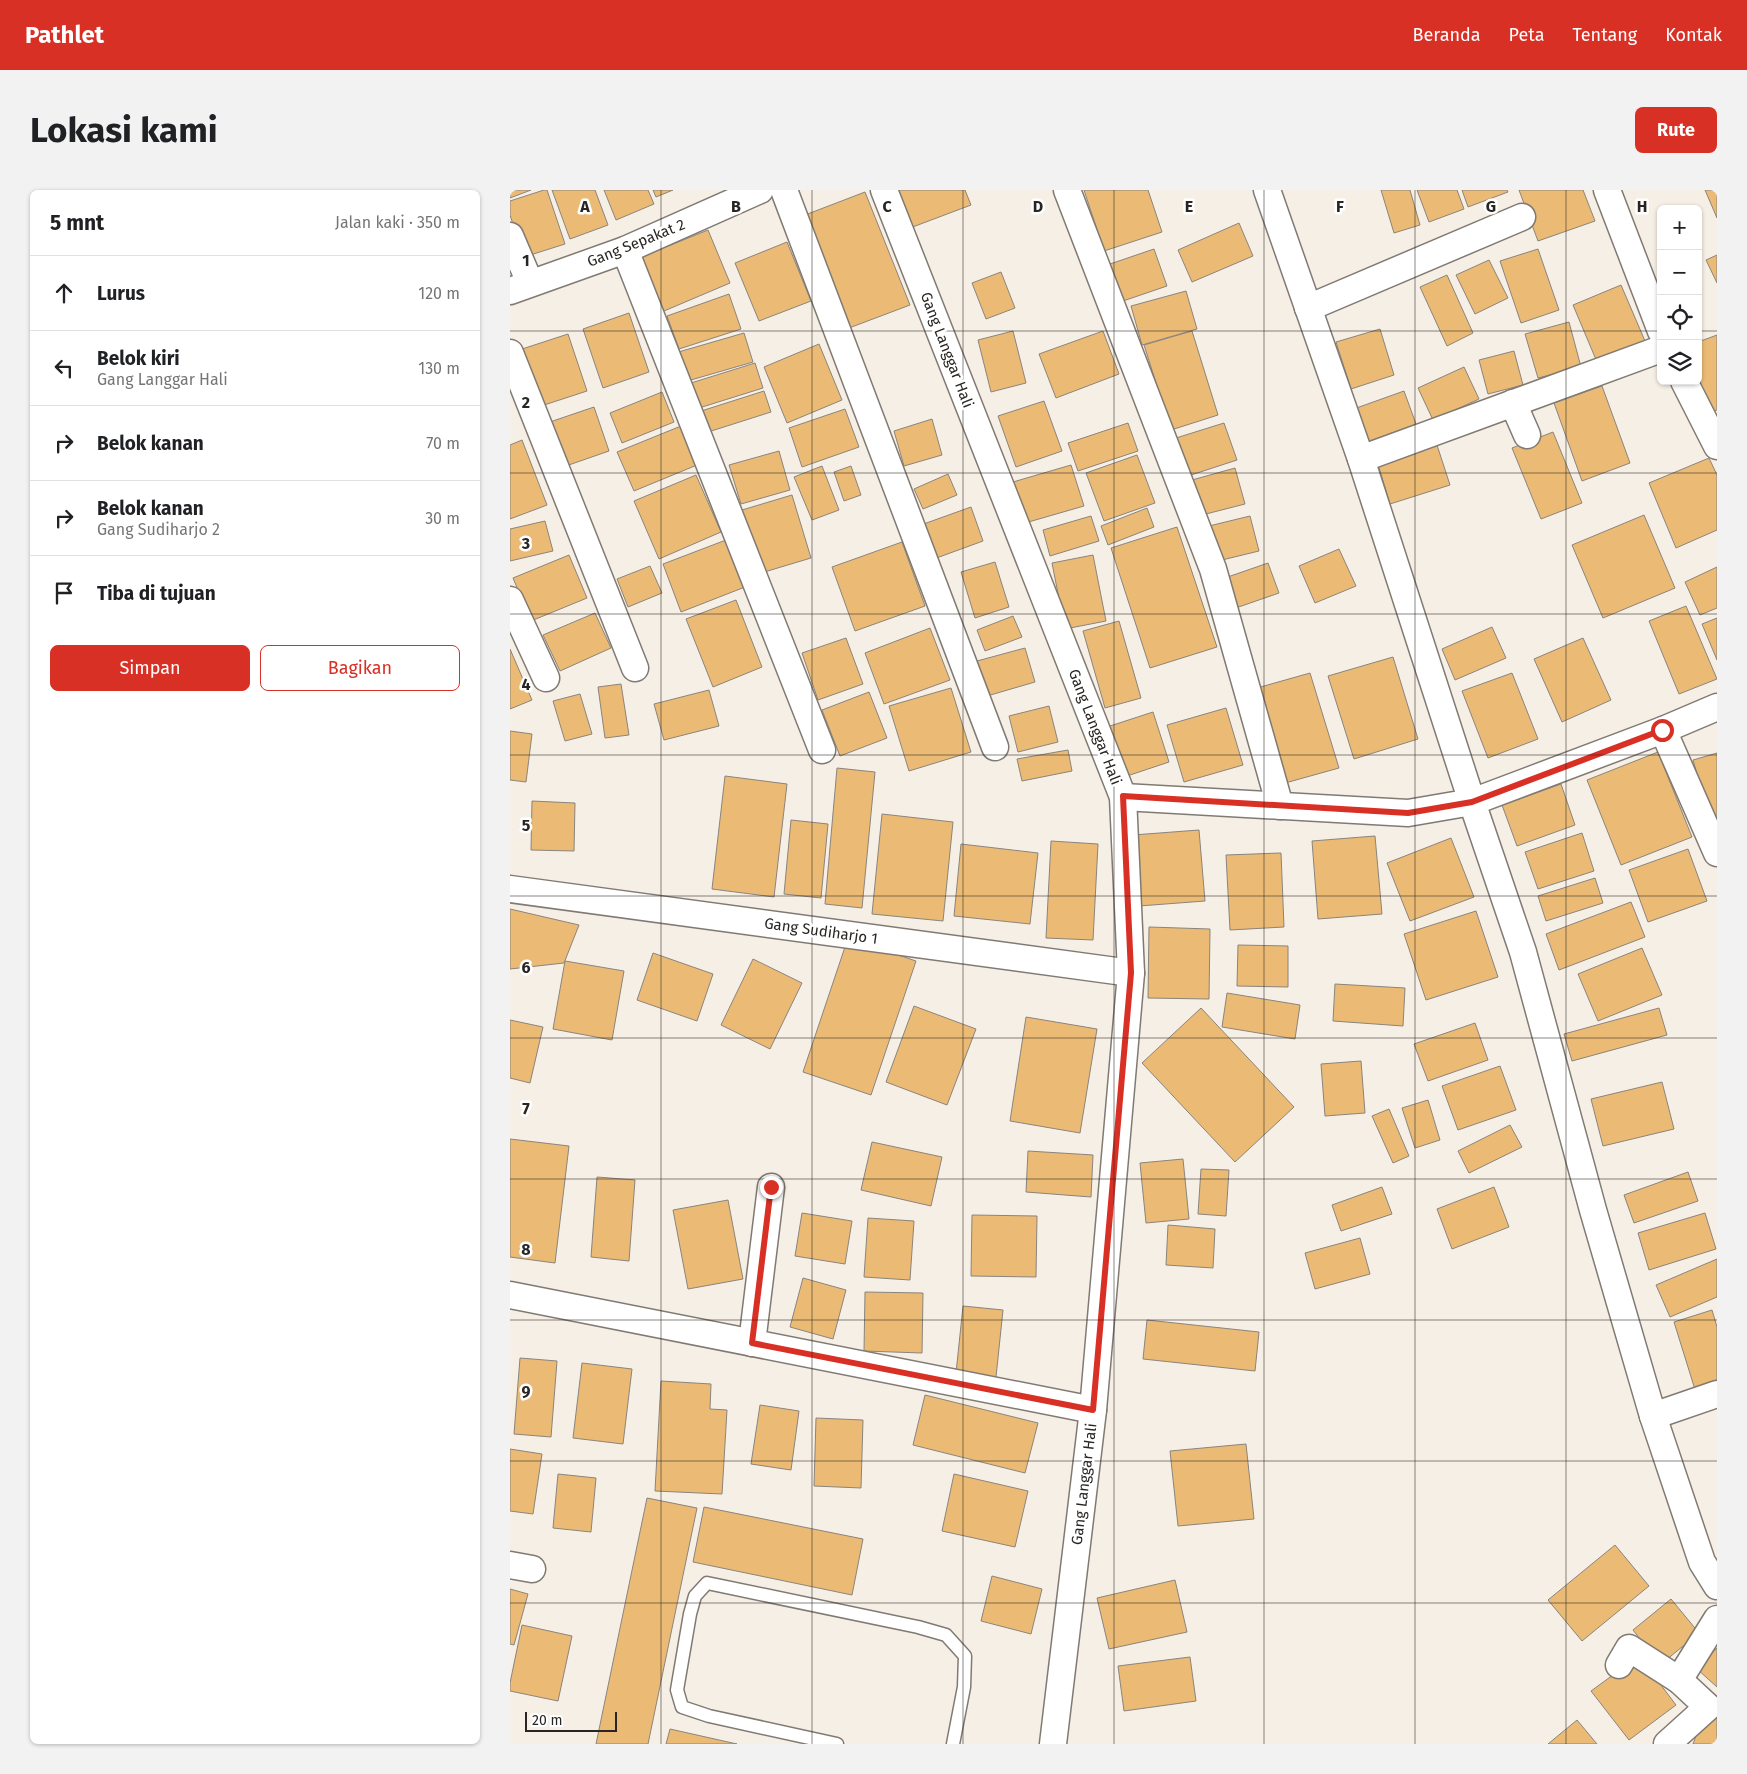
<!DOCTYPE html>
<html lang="id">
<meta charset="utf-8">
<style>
:root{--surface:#fff;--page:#f2f2f2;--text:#202124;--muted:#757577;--line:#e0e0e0;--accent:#d93025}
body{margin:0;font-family:"Fira Sans",sans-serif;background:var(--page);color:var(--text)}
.controls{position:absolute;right:15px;top:15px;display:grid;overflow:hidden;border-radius:8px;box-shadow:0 1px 4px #0004}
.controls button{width:45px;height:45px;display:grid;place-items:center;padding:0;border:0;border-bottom:1px solid var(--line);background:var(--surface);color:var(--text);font:25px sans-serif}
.scale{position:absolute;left:15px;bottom:12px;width:92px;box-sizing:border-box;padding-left:5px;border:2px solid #282522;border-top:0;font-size:14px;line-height:18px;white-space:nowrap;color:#282522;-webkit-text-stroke:4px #fff;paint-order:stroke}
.stop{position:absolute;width:15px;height:15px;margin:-11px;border:4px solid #d93025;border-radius:50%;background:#fff}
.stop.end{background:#d93025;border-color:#fff;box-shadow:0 1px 5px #0008}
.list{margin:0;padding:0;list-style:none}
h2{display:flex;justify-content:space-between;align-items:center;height:65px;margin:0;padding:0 20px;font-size:21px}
h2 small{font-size:16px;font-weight:400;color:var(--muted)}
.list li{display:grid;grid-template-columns:32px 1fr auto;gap:15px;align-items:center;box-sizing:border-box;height:75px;padding:0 20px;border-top:1px solid var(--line)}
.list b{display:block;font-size:19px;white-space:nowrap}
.list p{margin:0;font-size:16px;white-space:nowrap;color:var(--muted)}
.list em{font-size:16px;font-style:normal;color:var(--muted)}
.actions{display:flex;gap:10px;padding:15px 20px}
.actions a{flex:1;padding:11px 0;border:1px solid var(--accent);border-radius:8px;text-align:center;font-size:18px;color:var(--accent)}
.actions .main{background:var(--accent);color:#fff}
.icon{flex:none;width:28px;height:28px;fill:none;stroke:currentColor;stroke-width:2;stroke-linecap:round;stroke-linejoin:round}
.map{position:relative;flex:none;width:1207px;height:1554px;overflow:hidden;border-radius:8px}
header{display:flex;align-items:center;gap:30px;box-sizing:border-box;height:70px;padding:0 25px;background:var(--accent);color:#fff}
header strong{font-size:24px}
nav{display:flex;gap:28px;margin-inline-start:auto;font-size:18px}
.intro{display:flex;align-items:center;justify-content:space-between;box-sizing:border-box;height:120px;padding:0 30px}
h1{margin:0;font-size:35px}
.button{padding:12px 22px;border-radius:8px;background:var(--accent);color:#fff;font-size:18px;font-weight:700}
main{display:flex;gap:30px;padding:0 30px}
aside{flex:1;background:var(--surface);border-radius:8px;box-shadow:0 1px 4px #0004}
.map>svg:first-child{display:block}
</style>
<header>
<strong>Pathlet</strong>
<nav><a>Beranda</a><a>Peta</a><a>Tentang</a><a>Kontak</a></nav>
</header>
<div class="intro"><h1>Lokasi kami</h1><a class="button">Rute</a></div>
<main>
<aside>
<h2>5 mnt<small>Jalan kaki · 350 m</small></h2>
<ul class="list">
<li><svg class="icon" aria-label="ahead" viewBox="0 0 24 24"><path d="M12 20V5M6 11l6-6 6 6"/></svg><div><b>Lurus</b></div><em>120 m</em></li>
<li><svg class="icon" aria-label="left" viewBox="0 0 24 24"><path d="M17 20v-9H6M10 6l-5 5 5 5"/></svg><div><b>Belok kiri</b><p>Gang Langgar Hali</p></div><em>130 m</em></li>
<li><svg class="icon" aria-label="right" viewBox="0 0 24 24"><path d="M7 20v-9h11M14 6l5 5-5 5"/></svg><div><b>Belok kanan</b></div><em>70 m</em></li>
<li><svg class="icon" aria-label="right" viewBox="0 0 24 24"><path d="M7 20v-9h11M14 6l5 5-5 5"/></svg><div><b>Belok kanan</b><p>Gang Sudiharjo 2</p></div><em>30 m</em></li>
<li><svg class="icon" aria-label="arrive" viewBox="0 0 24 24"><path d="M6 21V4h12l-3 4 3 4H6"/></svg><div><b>Tiba di tujuan</b></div></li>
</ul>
<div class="actions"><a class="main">Simpan</a><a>Bagikan</a></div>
</aside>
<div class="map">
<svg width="1207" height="1554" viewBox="0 0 1207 1554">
<rect width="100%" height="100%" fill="#f6efe6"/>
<g fill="#ebba75" stroke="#8b847c">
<polygon points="0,0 21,0 0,8"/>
<polygon points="34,0 37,0 55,54 14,67 0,25 0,11"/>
<polygon points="42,0 85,0 98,35 60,49"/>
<polygon points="94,0 138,0 144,14 106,30"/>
<polygon points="143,0 163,0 146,7"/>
<polygon points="385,0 455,0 461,15 400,38"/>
<polygon points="574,0 638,0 652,42 594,61"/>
<polygon points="871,0 900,0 910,35 884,43"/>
<polygon points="907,0 947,0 954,19 919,32"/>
<polygon points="952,0 997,0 998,2 958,17"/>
<polygon points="1009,0 1073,0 1085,31 1028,51"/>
<polygon points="1195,0 1207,0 1207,28"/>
<polygon points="355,2 400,115 339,138 295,25"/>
<polygon points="729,33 743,66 682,92 668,60"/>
<polygon points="198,40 220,93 154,121 131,67"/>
<polygon points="277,52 301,111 249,131 225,73"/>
<polygon points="644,59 657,96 613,111 600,74"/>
<polygon points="1028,59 1049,120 1011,133 990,71"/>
<polygon points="1207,65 1207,93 1196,70"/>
<polygon points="979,70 998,108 965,124 946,85"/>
<polygon points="491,82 505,118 476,129 462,93"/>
<polygon points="937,85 963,143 937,156 910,97"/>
<polygon points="1111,95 1135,151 1087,172 1063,115"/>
<polygon points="676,101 687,139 632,155 621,116"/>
<polygon points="219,104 231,139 169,159 157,126"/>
<polygon points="119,123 139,182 93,198 73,139"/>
<polygon points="1059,132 1071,177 1028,188 1015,144"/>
<polygon points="870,139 884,185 841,199 826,152"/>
<polygon points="503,141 516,193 481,202 468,150"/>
<polygon points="593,141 609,184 546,208 529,164"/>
<polygon points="682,141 708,225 661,240 634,155"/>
<polygon points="234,143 243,172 174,192 165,163"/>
<polygon points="58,144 77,201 25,218 6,161"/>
<polygon points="1207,145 1207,220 1195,224 1188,191 1188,152"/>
<polygon points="309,154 332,210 277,233 254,177"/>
<polygon points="1004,161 1013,195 978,204 969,170"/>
<polygon points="245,173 253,198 189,218 181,193"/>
<polygon points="954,177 969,209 923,230 908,198"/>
<polygon points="1092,196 1120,273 1072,291 1044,213"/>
<polygon points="254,201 261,222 195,243 188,222"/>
<polygon points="894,201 906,234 851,254 838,221"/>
<polygon points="152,202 164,232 112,253 100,223"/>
<polygon points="534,211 552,261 506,277 488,226"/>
<polygon points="84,217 99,261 53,277 37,233"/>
<polygon points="335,219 349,257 292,277 279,238"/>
<polygon points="422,229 432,265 394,276 384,241"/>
<polygon points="618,233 628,261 568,281 558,253"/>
<polygon points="714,233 727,270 678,286 666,248"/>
<polygon points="171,236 187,275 124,301 107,262"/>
<polygon points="1043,242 1072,313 1031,329 1002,258"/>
<polygon points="12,250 37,315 0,329 0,255"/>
<polygon points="926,252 940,295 880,314 867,271"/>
<polygon points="269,261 280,300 231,314 219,275"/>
<polygon points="627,265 645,313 594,331 576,283"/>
<polygon points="1199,268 1207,285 1207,340 1166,358 1139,293"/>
<polygon points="561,275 574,316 515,333 503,292"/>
<polygon points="312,276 329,320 302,330 284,287"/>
<polygon points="341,276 351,305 334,311 324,282"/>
<polygon points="725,278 735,314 692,325 682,290"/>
<polygon points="438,284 447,305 413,319 404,299"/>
<polygon points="186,285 211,342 149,369 124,311"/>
<polygon points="282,305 301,368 251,383 232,320"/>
<polygon points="461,317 473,351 421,370 408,336"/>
<polygon points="637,318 644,337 598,355 591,336"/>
<polygon points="1134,325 1165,398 1093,428 1062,355"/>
<polygon points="581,326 589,351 540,366 533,340"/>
<polygon points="740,326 749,361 708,371 699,336"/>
<polygon points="35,331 43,361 0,371 0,339"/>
<polygon points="667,337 707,457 640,478 601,358"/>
<polygon points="216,350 235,397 171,422 153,374"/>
<polygon points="392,352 415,416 345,441 322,377"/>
<polygon points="829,359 846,396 805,413 789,376"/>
<polygon points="59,365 77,408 21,431 3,388"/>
<polygon points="583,365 596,431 555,439 542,373"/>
<polygon points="485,372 499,417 465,428 451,382"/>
<polygon points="758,373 769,403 720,420 709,390"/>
<polygon points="140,376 152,403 118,417 107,389"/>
<polygon points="1207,377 1207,418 1190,425 1175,392"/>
<polygon points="226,410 252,477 203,497 176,429"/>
<polygon points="1176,416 1207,489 1169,504 1139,431"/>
<polygon points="85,423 101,458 50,481 33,445"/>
<polygon points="503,426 512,447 475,461 467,440"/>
<polygon points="1207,428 1207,470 1192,434"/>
<polygon points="609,431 631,508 595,518 573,441"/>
<polygon points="982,437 996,468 945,490 932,459"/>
<polygon points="420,438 440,490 374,514 355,463"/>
<polygon points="336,448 353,494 308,510 292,463"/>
<polygon points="1073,448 1101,510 1052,532 1024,469"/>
<polygon points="515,458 525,492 477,506 467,471"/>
<polygon points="0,459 22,510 0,519"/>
<polygon points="883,467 908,549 844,569 818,486"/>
<polygon points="800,483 829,578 768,595 740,500"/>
<polygon points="1002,483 1028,549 978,568 952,501"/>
<polygon points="111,494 119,545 95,548 88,497"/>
<polygon points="441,498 461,562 399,581 379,516"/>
<polygon points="199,500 209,536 154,550 144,514"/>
<polygon points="359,502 377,548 330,566 312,520"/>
<polygon points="70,504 82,544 55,551 43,511"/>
<polygon points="539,516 548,552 508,562 499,526"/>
<polygon points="716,518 733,575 674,592 657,535"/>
<polygon points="643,522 659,572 614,587 597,537"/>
<polygon points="0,541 22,544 16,592 0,590"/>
<polygon points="558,560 562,581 512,591 507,569"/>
<polygon points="1148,562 1182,647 1111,675 1077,590"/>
<polygon points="1207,563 1207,652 1183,570"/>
<polygon points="327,578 365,582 352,718 315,714"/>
<polygon points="215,586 277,594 264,707 202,699"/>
<polygon points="1051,594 1065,635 1007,656 992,615"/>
<polygon points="22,611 65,613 64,661 21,660"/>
<polygon points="372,624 443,632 433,731 362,724"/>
<polygon points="281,630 318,634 311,708 274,704"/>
<polygon points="689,640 695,711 629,716 623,645"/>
<polygon points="1072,643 1084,681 1028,699 1015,662"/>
<polygon points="865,646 872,724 808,729 802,651"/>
<polygon points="941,648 964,707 900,731 877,673"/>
<polygon points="541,651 588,654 583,750 536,748"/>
<polygon points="451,654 528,663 520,734 444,726"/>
<polygon points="1178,659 1197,711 1138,732 1119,680"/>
<polygon points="771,663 774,737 720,740 716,665"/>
<polygon points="1085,688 1093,713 1036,731 1028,706"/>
<polygon points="1121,712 1135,747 1049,780 1036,744"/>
<polygon points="0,719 69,735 54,773 0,779"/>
<polygon points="966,721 988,787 916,810 894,744"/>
<polygon points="639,737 700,739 699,809 638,808"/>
<polygon points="338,748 406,771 361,905 293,882"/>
<polygon points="728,755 778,756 778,797 727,796"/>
<polygon points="1132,758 1152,805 1088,831 1068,784"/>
<polygon points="143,763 203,784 187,831 127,810"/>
<polygon points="243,769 292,793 260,859 211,835"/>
<polygon points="55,771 114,781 102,850 43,839"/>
<polygon points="825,794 895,798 893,836 823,831"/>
<polygon points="717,803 790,815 785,849 712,837"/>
<polygon points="404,816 466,839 437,915 376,892"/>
<polygon points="691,818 784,917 725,972 632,873"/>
<polygon points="1149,818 1157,845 1062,871 1054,844"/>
<polygon points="516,827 587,839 570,943 500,931"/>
<polygon points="0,830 33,837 20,893 0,888"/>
<polygon points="965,833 978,870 918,891 904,854"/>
<polygon points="851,871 855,923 815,926 811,874"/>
<polygon points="990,876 1006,920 948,940 932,896"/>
<polygon points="1152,892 1164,939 1093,956 1081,909"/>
<polygon points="918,910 930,950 905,958 892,918"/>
<polygon points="879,919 899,966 883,973 862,926"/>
<polygon points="1000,935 1012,957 959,983 948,961"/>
<polygon points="0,949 59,956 45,1073 0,1067"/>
<polygon points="362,952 432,967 421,1016 351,1000"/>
<polygon points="518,961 583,965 581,1007 516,1002"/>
<polygon points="673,969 679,1029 636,1033 630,973"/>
<polygon points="691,979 719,980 716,1026 688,1024"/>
<polygon points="1178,982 1188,1011 1124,1033 1114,1005"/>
<polygon points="87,987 125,990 119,1071 81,1067"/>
<polygon points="872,997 882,1024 831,1041 822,1015"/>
<polygon points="984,997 999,1037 942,1059 927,1019"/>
<polygon points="218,1010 233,1089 178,1099 163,1020"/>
<polygon points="292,1023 342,1031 335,1074 285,1066"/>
<polygon points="1195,1023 1206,1059 1139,1080 1128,1043"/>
<polygon points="462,1025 527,1026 526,1087 461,1086"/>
<polygon points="358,1028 404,1031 400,1090 354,1087"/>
<polygon points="658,1035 705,1039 703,1078 656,1075"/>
<polygon points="850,1048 860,1084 805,1099 795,1063"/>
<polygon points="1207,1069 1207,1107 1160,1127 1146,1095"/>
<polygon points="293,1088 336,1100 323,1149 280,1137"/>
<polygon points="355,1102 413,1103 412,1163 354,1161"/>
<polygon points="453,1116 493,1120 486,1187 446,1183"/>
<polygon points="1202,1120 1207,1137 1207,1200 1187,1206 1164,1132"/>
<polygon points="637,1130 749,1142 745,1181 633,1169"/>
<polygon points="10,1168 47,1171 41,1247 4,1244"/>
<polygon points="72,1173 122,1179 113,1254 63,1248"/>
<polygon points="151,1191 201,1194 200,1219 217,1220 212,1304 145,1301"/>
<polygon points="415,1205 528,1233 515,1283 403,1255"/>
<polygon points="250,1215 289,1221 281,1280 241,1274"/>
<polygon points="306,1228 353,1230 351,1298 304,1296"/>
<polygon points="736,1254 744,1329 668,1336 660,1261"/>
<polygon points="0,1259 32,1264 23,1324 0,1321"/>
<polygon points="48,1284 86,1288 81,1342 43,1338"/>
<polygon points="444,1284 518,1301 505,1357 432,1341"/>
<polygon points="137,1308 187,1318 138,1554 86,1554"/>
<polygon points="194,1317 353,1349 342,1405 183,1372"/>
<polygon points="1105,1355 1139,1396 1072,1451 1038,1410"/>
<polygon points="482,1386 532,1399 521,1444 471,1431"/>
<polygon points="665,1390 677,1442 599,1459 587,1408"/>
<polygon points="0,1399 18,1404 4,1455 0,1454"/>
<polygon points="1161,1409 1189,1443 1150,1475 1123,1440"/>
<polygon points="12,1435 62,1446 48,1511 0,1501 0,1493"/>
<polygon points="1207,1458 1207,1497 1187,1479"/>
<polygon points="1129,1466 1166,1515 1119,1550 1081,1501"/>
<polygon points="680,1467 686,1511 614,1521 608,1476"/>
<polygon points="1195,1522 1207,1526 1207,1554 1183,1554"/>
<polygon points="1067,1530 1087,1554 1038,1554"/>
<polygon points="160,1539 227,1554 156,1554"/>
</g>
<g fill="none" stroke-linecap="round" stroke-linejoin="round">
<defs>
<polyline id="lane" points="327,1554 199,1526 172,1517 167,1500 180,1424 185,1406 197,1393 408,1437 436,1445 455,1466 454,1497 443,1554"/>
<g id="street">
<polyline points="274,0 485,557"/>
<polyline points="374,0 613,607 621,783 583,1220 543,1554"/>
<polyline points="557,0 703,379 770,616"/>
<polyline points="757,0 851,269"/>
<polyline points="1097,0 1151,141"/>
<polyline points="0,46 20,93"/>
<polyline points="115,60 312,560"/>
<polyline points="0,101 115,60 250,0"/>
<polyline points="798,118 1012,27"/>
<polyline points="1151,159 851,269 962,612 1013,762 1083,1020 1143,1226 1192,1372 1207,1396"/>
<polyline points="0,163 125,478"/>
<polyline points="1174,191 1207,256"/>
<polyline points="1003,213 1017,245"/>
<polyline points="0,410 36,488"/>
<polyline points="1153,540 1207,663"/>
<polyline points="613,607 898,623 962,612 1153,540 1207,517"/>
<polyline points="0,699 621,783"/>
<polyline points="0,1105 583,1220"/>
<polyline points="242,1153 261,997"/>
<polyline points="1143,1226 1207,1204"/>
<polyline points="0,1375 22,1379"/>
<polyline points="1109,1475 1119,1458 1169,1490 1207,1429"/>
<polyline points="1157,1554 1198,1517 1169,1490"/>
</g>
</defs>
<use href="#lane" stroke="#807a72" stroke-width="15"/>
<use href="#street" stroke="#807a72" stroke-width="29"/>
<use href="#lane" stroke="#fff" stroke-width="12"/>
<use href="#street" stroke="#fff" stroke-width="26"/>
</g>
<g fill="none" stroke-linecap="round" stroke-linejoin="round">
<polyline stroke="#d93025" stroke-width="6" points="261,997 242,1153 583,1220 621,783 613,606 898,623 962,612 1152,540"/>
</g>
<path fill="none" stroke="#282522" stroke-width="1" stroke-opacity="0.55" d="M151,0V1554M302,0V1554M453,0V1554M604,0V1554M754,0V1554M905,0V1554M1056,0V1554M0,141H1151M1188,141H1207M0,283H1207M0,424H1207M0,565H1207M0,706H1207M0,848H1207M0,989H1207M0,1130H1207M0,1271H1207M0,1413H1207"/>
<g text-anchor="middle" stroke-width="5" stroke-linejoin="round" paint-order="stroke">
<g font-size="15" fill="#282522" stroke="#fff">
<text transform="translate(126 53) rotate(-22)" y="5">Gang Sepakat 2</text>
<text transform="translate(437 160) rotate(69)" y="5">Gang Langgar Hali</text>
<text transform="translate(585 537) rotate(69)" y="5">Gang Langgar Hali</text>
<text transform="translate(311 741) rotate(8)" y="5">Gang Sudiharjo 1</text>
<text transform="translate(574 1294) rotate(-83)" y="5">Gang Langgar Hali</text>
</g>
</g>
<g font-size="16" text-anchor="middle" font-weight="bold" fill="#282522" stroke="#fff" stroke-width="5" stroke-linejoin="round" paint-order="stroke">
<text x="75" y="22">A</text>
<text x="226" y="22">B</text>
<text x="377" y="22">C</text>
<text x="528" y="22">D</text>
<text x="679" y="22">E</text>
<text x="830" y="22">F</text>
<text x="981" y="22">G</text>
<text x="1132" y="22">H</text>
<text x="16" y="76">1</text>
<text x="16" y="218">2</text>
<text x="16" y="359">3</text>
<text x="16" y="500">4</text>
<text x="16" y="641">5</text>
<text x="16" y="783">6</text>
<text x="16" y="924">7</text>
<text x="16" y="1065">8</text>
<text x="16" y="1207">9</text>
</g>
</svg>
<div class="controls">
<button>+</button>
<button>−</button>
<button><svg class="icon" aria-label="locate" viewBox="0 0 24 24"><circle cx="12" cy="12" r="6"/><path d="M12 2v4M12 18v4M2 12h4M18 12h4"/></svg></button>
<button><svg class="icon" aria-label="layers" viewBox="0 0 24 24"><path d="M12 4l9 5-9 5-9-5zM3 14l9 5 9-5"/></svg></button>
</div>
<div class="scale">20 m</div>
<div class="stop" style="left:1152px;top:540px"></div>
<div class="stop end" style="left:261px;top:997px"></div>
</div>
</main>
